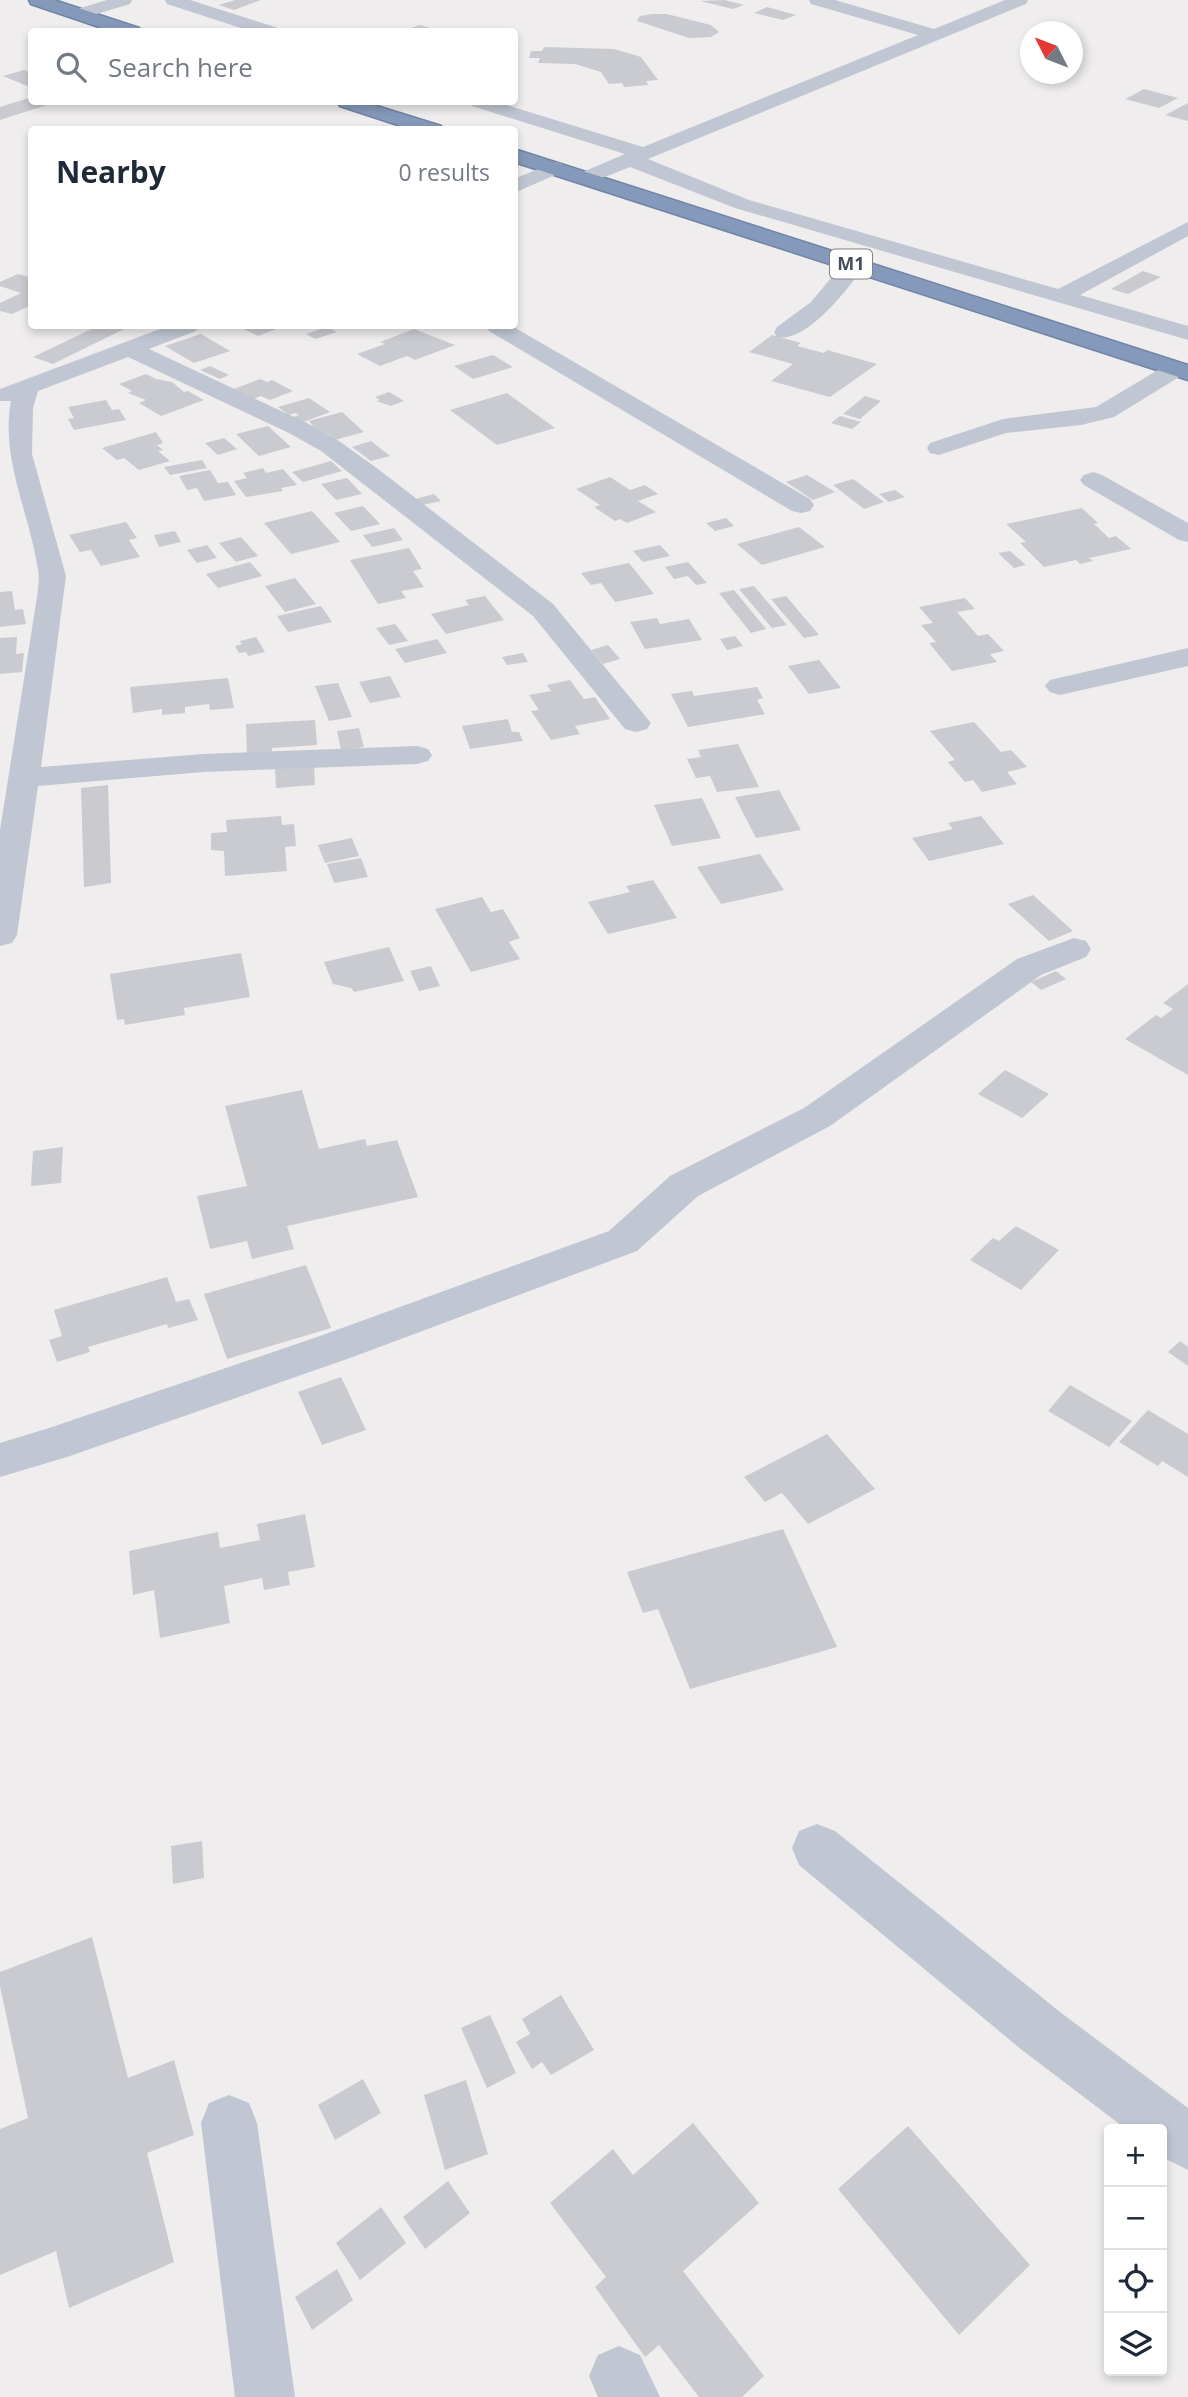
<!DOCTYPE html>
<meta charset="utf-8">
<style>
:root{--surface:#fff;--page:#f2f2f3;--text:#1f2937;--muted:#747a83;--line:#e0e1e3}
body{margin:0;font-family:"Open Sans",sans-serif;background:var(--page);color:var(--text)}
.controls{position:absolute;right:21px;bottom:21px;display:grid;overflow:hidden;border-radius:7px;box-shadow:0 4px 10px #0003}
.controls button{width:63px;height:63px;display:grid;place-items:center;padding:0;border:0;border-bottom:2px solid var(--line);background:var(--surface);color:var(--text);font:35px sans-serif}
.compass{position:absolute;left:1020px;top:21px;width:63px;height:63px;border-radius:50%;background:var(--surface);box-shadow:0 4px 10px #0003;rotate:312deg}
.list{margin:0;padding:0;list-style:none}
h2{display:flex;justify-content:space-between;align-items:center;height:91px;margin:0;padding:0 28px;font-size:30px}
h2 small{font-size:23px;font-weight:400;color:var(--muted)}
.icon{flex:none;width:38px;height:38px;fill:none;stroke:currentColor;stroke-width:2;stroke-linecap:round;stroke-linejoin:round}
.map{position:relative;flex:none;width:1188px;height:2397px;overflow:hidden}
.search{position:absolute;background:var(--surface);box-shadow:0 4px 10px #0003;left:28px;top:28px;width:490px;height:77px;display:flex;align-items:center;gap:18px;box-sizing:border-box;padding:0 24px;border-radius:7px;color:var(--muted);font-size:26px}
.panel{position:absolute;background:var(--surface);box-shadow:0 4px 10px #0003;left:28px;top:126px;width:490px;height:203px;border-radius:7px}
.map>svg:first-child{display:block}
</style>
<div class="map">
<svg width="1188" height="2397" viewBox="0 0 1188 2397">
<rect width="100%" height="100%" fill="#efeded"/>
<g fill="#cacbd1">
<polygon points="235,0 261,0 234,10 219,5"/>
<polygon points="725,0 744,5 733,9 700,1"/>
<polygon points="767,7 796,15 783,20 754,13"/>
<polygon points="652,14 667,14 711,25 719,32 711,37 689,38 637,21 640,16"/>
<polygon points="420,25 440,31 440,32 401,32"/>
<polygon points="544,47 614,49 641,57 658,80 646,81 648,85 624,87 622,83 609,84 601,72 575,64 538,63 540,58 529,58 531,51 542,51"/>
<polygon points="24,70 32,73 32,88 3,76"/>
<polygon points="1144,89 1178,98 1159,108 1125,99"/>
<polygon points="32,97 32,102 56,102 0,120 0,107"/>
<polygon points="1188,103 1188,121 1165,115"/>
<polygon points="1143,271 1161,277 1128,294 1111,289"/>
<polygon points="18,274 32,278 32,305 12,314 0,311 0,303 21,293 0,286 0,282"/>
<polygon points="98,326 130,326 53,364 33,357"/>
<polygon points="248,326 284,326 258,336 244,329 250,327"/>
<polygon points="327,327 337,332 315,339 306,334"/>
<polygon points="414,329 455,345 415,360 407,356 380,366 357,354 385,344 380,342"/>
<polygon points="201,334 230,351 194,363 165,346"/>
<polygon points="772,335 801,343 797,346 824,353 827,350 877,364 830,397 771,381 793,364 749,352"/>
<polygon points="493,355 513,367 473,379 454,366"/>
<polygon points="210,366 229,375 220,379 200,370"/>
<polygon points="146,374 156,379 172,382 184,392 188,391 204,400 161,416 139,403 146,400 128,393 132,391 119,384"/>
<polygon points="260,379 267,382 272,380 293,391 270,400 261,396 253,399 234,389"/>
<polygon points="389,392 404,401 391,406 376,401 380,400 375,397"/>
<polygon points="507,393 555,428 497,445 450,410"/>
<polygon points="865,396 881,401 860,419 843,414"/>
<polygon points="309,398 330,412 298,424 290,418 299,415 295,413 289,415 278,407"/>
<polygon points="106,400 112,410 119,409 126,420 74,430 68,419 74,418 68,407"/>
<polygon points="342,412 364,432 335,440 328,434 321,436 309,421"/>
<polygon points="840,416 861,422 852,429 831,423"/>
<polygon points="268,426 291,447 259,456 236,434"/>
<polygon points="156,432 163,443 157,445 163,450 158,451 170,461 139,470 124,458 117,460 102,448"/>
<polygon points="224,438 237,449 218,455 205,443"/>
<polygon points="371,441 390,456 371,461 352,447"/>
<polygon points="202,460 207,468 170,475 164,467"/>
<polygon points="331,461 342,471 303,482 292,472"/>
<polygon points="263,468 266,473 283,469 297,485 281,488 283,491 246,497 234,481 247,478 243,473"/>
<polygon points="210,470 218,483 228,482 236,495 204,501 197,488 187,490 179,476"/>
<polygon points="807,475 835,492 813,500 786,482"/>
<polygon points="610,477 630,490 645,485 658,494 638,501 656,512 627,523 620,519 615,521 594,507 600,505 576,489"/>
<polygon points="347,478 362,494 336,500 321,484"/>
<polygon points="853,479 884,502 864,509 833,485"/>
<polygon points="895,490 905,497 889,502 879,494"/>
<polygon points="434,494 441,501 418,506 412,500"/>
<polygon points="363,506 380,524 351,531 334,513"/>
<polygon points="1082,508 1098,523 1094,524 1109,538 1116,536 1131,549 1089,558 1093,561 1080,564 1076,560 1044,567 1020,543 1026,542 1006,524"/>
<polygon points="312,511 340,542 291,554 264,523"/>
<polygon points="726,518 734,526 715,531 706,523"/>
<polygon points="126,522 137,538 129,540 140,557 101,566 91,550 80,552 69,535"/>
<polygon points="799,527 825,547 762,565 737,544"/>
<polygon points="394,528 403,540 372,547 363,535"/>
<polygon points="175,531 181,542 159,547 154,535"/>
<polygon points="241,537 258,556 236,562 219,543"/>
<polygon points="207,545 217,558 197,563 187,550"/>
<polygon points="660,545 670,556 643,562 633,551"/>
<polygon points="409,548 422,569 413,571 424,587 401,591 406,598 378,604 350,560"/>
<polygon points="1010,551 1026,565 1014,568 998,553"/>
<polygon points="250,562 262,576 218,588 206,574"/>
<polygon points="688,562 707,583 696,585 688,576 674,579 665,567"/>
<polygon points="629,563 654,594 615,602 601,583 591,585 581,573"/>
<polygon points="295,578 316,604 285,612 265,586"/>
<polygon points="754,586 787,625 772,628 739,589"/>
<polygon points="734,590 766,629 751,633 719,593"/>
<polygon points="12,591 15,610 23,609 26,624 0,627 0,592"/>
<polygon points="485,596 504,620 446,634 431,614 469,605 465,600"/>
<polygon points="786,596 819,635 804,638 771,599"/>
<polygon points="965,598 975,609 957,612 978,636 988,634 1004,651 990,654 997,662 952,671 929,643 936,642 921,625 933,623 919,607"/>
<polygon points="321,606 332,622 288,632 277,616"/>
<polygon points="657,618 660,624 689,619 702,640 645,649 630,622"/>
<polygon points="395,624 408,641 389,645 376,628"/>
<polygon points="735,636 743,646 727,650 720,639"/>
<polygon points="17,637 16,654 24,653 22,672 0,674 0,638"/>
<polygon points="256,637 265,652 248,656 246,652 239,653 235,646 242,644 240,641"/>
<polygon points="437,639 447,653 405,663 395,649"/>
<polygon points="608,645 620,659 603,664 591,650"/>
<polygon points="523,653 528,662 507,665 502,657"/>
<polygon points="819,660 841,688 809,694 788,666"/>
<polygon points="390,676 401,697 370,703 359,682"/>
<polygon points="228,678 234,708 210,710 209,704 185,707 185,713 162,715 162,709 133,713 130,687"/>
<polygon points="570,680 584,699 595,697 610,719 575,726 580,734 551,740 531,711 539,710 529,695 551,691 547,685"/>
<polygon points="338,683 352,717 329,721 315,686"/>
<polygon points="757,687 763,698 757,700 765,714 688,727 671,694 692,691 694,696"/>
<polygon points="508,719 512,732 519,732 523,741 470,749 462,726"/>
<polygon points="315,720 317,745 272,748 272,753 247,755 246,724"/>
<polygon points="974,722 1001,752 1011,750 1027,767 1007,772 1017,784 982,792 973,780 965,782 948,762 955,760 930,731"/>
<polygon points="359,728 364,747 341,750 337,731"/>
<polygon points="738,744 759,787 717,792 710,776 696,778 687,759 701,757 698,750"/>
<polygon points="314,766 315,785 276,788 275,769"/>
<polygon points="108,785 111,883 84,887 81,788"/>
<polygon points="779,790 801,830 756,838 735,797"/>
<polygon points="702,798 721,838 672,846 654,805"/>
<polygon points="281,816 282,825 294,824 296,846 285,847 287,871 225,876 224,851 211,850 211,833 227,832 226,820"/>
<polygon points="981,816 1004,844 929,861 912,838 953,829 948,823"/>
<polygon points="352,838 359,856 325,863 318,845"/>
<polygon points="760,854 784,890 721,904 697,867"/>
<polygon points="361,858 368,877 334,883 327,864"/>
<polygon points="653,880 677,918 608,934 588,902 630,892 626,886"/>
<polygon points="1033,895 1073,931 1049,941 1008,904"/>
<polygon points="482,897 491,912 503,909 520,938 509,942 520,959 471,972 435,909"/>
<polygon points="389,947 404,981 354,992 351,988 333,984 324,962"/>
<polygon points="241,953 250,997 184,1008 185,1015 125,1025 124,1019 117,1020 110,974"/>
<polygon points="431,966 440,986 419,991 410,971"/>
<polygon points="1056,971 1066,979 1041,990 1031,982"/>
<polygon points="1188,984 1188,1075 1125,1039 1156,1015 1161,1018 1173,1009 1163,1003"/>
<polygon points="1005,1070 1049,1094 1022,1118 978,1094"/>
<polygon points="302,1090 319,1149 365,1139 367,1146 397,1140 418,1197 287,1226 294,1249 252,1259 247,1241 210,1249 197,1196 247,1186 225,1106"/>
<polygon points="63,1147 61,1183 31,1186 33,1151"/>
<polygon points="1016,1226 1059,1250 1021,1290 970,1260 993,1238 999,1241"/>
<polygon points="306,1265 331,1328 227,1359 204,1294"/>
<polygon points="167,1277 176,1302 189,1299 198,1320 168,1328 167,1324 88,1347 90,1352 57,1362 49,1340 62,1336 54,1310"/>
<polygon points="1180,1341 1188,1347 1188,1366 1168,1352"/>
<polygon points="341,1377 366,1430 322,1445 298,1392"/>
<polygon points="1070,1385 1132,1421 1109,1447 1048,1411"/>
<polygon points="1148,1410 1188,1434 1188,1477 1162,1461 1158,1466 1119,1442"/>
<polygon points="827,1434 875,1489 808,1524 782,1493 765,1502 744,1477"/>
<polygon points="305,1514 315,1567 288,1572 290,1585 264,1590 262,1578 224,1586 230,1623 160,1638 154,1590 133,1595 129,1551 218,1532 220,1548 260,1540 257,1524"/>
<polygon points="783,1529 837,1647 690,1689 658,1609 643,1613 627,1572"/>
<polygon points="202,1841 204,1878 173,1884 171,1846"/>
<polygon points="92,1937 128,2078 174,2060 194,2135 147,2153 174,2262 69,2308 56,2251 0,2275 0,2129 28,2118 0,1986 0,1972"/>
<polygon points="561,1995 594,2050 551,2075 542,2062 532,2069 516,2042 530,2034 522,2019"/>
<polygon points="490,2015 516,2073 487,2088 461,2028"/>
<polygon points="363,2079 381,2113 335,2140 318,2105"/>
<polygon points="466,2080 488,2154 445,2170 424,2095"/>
<polygon points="693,2123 759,2203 683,2271 764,2376 742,2397 699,2397 659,2345 645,2357 595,2287 606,2277 550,2203 613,2149 633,2175"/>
<polygon points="908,2126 1030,2265 959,2335 838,2189"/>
<polygon points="448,2181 470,2213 425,2249 403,2217"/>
<polygon points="381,2207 406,2243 360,2280 336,2243"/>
<polygon points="337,2269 353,2300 312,2330 295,2297"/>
</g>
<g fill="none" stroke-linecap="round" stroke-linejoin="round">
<defs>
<g id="highway">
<polygon points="29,0 54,0 139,28 141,32 114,32 31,4"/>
<polygon points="338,102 364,102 441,126 443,130 413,130 340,106"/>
<polygon points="514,149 1188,365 1188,380 514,162"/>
</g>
</defs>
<use href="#highway" stroke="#7185a6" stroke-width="3"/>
<g fill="#c0c7d2" fill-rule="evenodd">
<polygon points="107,0 132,0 130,4 80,19 71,14 74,10"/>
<polygon points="165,0 190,0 278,28 280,32 253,32 167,4"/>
<polygon points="809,0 835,0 934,29 1005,0 1028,0 1026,4 648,159 749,200 1058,289 1188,222 1188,236 1080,295 1188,326 1188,340 735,208 630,167 592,182 578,182 575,178 578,174 625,154 472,106 470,102 497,102 643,147 918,35 811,4"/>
<polygon points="555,162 562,164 565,168 562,172 514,193 514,179"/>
<path d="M854,259L862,260L865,265C850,287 806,344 777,337L774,332L777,327L811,302L846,260Z"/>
<path d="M168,326H199L196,331L149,349L307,423L339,441L378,469L553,604L651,723L647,729L636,732L625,729L533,616L321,451L289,433L128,357L38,391L33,408L32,454L66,576L41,767L203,754L417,746L428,749L432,755L428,761L417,764L203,772L38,786L17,935L12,943L0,946V830L37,597C38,588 40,579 38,570C30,514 0,458 11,401H0V389Z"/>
<polygon points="486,326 512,326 810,499 814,505 810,511 801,513 792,511 489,331"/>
<polygon points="1176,362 1184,364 1188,369 1184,374 1114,417 1081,425 1006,433 939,455 930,453 927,448 930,443 1003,419 1096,407 1168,364"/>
<polygon points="1093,472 1102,475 1188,523 1188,542 1179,540 1084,485 1080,480 1084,475"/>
<polygon points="1188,648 1188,666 1060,695 1050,692 1045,686 1050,680"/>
<polygon points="1074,938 1086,941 1091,949 1086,957 1041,975 830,1126 698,1196 637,1251 350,1358 67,1457 0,1477 0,1443 49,1428 320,1336 609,1231 670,1176 804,1108 1017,959"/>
<polygon points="817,1824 835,1831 1060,2012 1188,2108 1188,2170 1162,2157 1162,2129 1126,2129 1022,2050 799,1865 792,1848 799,1831"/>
<polygon points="229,2095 249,2103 257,2123 295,2397 235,2397 201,2123 209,2103"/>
<polygon points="619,2346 640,2355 660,2397 598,2397 589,2376 598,2355"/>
</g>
<use href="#highway" fill="#859abb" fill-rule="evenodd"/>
</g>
<g text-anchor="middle" stroke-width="5" stroke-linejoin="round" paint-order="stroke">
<rect fill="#fff" stroke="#7e838b" stroke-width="2" x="830" y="249.5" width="42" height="29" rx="5"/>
<g font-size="18" font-weight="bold" fill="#464e59">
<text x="851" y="270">M1</text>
</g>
</g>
</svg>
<div class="controls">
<button>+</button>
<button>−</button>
<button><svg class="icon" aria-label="locate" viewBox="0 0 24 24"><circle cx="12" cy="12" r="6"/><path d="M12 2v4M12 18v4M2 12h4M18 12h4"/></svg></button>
<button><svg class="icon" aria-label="layers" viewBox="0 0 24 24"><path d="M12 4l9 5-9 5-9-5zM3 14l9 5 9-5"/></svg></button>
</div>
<svg class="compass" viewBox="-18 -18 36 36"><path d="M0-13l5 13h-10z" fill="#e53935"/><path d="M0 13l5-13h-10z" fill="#747a83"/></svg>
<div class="search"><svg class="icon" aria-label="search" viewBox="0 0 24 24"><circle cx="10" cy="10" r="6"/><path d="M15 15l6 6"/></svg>Search here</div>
<section class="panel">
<h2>Nearby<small>0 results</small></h2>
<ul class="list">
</ul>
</section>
</div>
